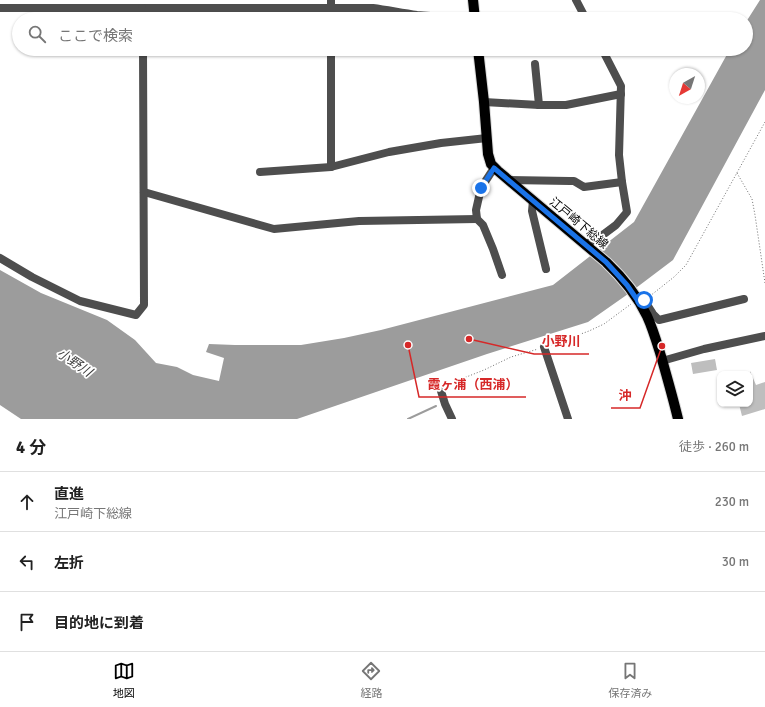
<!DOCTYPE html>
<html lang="ja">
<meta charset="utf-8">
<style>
:root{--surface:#fff;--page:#f2f2f2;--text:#222;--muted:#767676;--line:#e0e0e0;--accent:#000}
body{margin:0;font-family:Signika,"Noto Sans JP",sans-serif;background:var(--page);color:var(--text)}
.controls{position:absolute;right:12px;bottom:12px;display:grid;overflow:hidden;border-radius:8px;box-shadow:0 1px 3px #0004}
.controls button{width:36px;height:36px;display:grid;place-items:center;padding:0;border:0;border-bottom:1px solid var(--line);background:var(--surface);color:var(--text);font:20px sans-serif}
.compass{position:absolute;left:669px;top:68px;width:36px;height:36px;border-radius:50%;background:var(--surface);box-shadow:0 1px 3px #0004;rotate:219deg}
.stop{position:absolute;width:12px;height:12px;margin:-9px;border:3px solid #1a73e8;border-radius:50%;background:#fff}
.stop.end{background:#1a73e8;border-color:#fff;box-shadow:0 1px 4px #0008}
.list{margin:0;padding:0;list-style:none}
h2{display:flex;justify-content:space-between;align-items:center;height:52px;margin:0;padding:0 16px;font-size:17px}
h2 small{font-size:13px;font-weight:400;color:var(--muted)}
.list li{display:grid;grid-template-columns:26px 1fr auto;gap:12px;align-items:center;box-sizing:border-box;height:60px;padding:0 16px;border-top:1px solid var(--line)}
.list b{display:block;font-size:15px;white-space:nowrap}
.list p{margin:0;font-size:13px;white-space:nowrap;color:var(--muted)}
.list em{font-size:13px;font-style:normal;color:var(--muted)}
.icon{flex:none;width:22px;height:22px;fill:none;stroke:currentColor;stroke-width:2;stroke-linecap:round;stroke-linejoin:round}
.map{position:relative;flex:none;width:765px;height:419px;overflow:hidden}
.search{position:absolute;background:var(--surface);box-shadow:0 1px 3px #0004;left:12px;right:12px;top:12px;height:44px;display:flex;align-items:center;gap:10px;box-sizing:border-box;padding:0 14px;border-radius:22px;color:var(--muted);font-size:15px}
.sheet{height:232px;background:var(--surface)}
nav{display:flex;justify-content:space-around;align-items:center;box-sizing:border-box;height:56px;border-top:1px solid var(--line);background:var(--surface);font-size:11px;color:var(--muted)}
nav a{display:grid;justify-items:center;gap:2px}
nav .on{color:var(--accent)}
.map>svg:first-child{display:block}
</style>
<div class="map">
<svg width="765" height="419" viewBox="0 0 765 419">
<rect width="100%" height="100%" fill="#fff"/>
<polygon fill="#9c9c9c" points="760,0 765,0 765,90 673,260 628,294 588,322 487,354 297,419 21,419 0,405 0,270 41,293 107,320 135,340 156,363 177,367 193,375 219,381 224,358 206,352 209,344 235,345 301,345 344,338 381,330 553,285 634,222 730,49 746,49 746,22"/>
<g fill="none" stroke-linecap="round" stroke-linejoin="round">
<polyline stroke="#9c9c9c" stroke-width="2" points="408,419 436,406"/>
</g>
<g fill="#bebebe">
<polygon points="715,359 717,370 693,374 691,363"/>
<polygon points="750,371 756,385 765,382 765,409 742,416 739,404 750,404"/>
</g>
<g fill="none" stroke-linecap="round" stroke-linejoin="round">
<defs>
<g id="major">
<polyline points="473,0 475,19"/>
<path d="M478,49L484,102L488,154L491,164L498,171L606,262C622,277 637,295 647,316C653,329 657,343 661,356C667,377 673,398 678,419"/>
</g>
</defs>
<use href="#major" stroke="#dbdbdb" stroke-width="12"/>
<g stroke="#707070" stroke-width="1" stroke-dasharray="1 2" stroke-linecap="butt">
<polyline points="737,173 752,199 755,215 765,283"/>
<polyline points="650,296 674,277 686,265 765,122"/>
<polyline points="551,345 589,331 604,324 631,304"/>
<polyline points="446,385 484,370 511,357 538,349"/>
</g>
<g stroke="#4e4e4e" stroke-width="8">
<polyline points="331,0 331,19"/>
<polyline points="576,0 586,19"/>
<path d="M0,8H373C388,10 402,13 417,15C436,17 455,16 474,16"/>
<polyline points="142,8 142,19"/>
<polyline points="331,49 331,167"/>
<polyline points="535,64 539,105"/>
<polyline points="484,102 539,105 566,105 621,94"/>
<polyline points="494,168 481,188 476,210 477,219 483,225 493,249 502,275"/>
<polyline points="260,172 331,167 389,152 441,143 487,138"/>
<polyline points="509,180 570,181 574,181 584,187 622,182"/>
<polyline points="144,192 274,229 359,221 477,219"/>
<polyline points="533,201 532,211 546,269"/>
<polyline points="585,245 604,234 616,225 627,212 622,182 619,155 621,86 602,49"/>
<polyline points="0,258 32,277 80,301 136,315 144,305 143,49"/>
<polyline points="638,301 644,300 653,314 659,320 744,299"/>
<polyline points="544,347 568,419"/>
<polyline points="662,361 704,349 765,336"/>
<polyline points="441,391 445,404 452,419"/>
</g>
<use href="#major" stroke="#000" stroke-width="10"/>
</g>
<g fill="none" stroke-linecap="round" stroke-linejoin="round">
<polyline stroke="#1a73e8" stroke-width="5" points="481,188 494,168 606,262 627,285 638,301 644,300"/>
</g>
<g text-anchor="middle" stroke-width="3.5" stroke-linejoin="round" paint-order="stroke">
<g font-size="12" fill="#000" stroke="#fff">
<text transform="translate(579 223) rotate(40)" y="4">江戸崎下総線</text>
</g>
<g font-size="13" font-style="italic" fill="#3d3d3d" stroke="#fff">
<text transform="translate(75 362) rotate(34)" y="5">小野川</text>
</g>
</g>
<path fill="none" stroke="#d62828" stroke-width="1.5" d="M469 339L534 354H589M408 345L419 397H526M662 346L640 408H611"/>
<g fill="#d62828" stroke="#fff" stroke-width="1.5">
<circle cx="469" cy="339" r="4"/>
<circle cx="408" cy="345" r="4"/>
<circle cx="662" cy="346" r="4"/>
</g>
<g font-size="13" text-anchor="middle" font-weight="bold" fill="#d62828" stroke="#fff" stroke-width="3.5" stroke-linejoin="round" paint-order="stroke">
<text x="561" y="346">小野川</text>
<text x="473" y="389">霞ヶ浦（西浦）</text>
<text x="625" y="400">沖</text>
</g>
</svg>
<div class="controls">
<button><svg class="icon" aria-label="layers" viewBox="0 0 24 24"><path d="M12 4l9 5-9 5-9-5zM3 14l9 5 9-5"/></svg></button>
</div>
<svg class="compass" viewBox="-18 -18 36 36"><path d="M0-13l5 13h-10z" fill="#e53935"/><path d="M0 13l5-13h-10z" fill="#767676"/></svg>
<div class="stop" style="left:644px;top:300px"></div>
<div class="stop end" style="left:481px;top:188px"></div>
<div class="search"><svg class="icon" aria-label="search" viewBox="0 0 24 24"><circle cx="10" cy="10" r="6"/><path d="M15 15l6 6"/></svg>ここで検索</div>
</div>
<section class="sheet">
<h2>4 分<small>徒歩 · 260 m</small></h2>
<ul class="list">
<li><svg class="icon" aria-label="ahead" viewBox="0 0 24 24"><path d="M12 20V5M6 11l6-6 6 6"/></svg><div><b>直進</b><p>江戸崎下総線</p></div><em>230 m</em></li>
<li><svg class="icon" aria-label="left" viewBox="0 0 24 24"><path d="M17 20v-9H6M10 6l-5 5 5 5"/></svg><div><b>左折</b></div><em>30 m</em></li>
<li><svg class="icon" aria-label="arrive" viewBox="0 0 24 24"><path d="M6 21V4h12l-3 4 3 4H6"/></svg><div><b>目的地に到着</b></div></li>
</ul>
</section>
<nav>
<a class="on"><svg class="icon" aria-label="map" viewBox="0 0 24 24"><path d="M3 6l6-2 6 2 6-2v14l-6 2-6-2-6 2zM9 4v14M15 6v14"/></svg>地図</a>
<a><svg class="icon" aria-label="directions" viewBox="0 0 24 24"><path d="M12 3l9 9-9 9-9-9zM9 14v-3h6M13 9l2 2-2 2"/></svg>経路</a>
<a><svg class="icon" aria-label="saved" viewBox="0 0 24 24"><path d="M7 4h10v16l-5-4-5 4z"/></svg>保存済み</a>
</nav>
